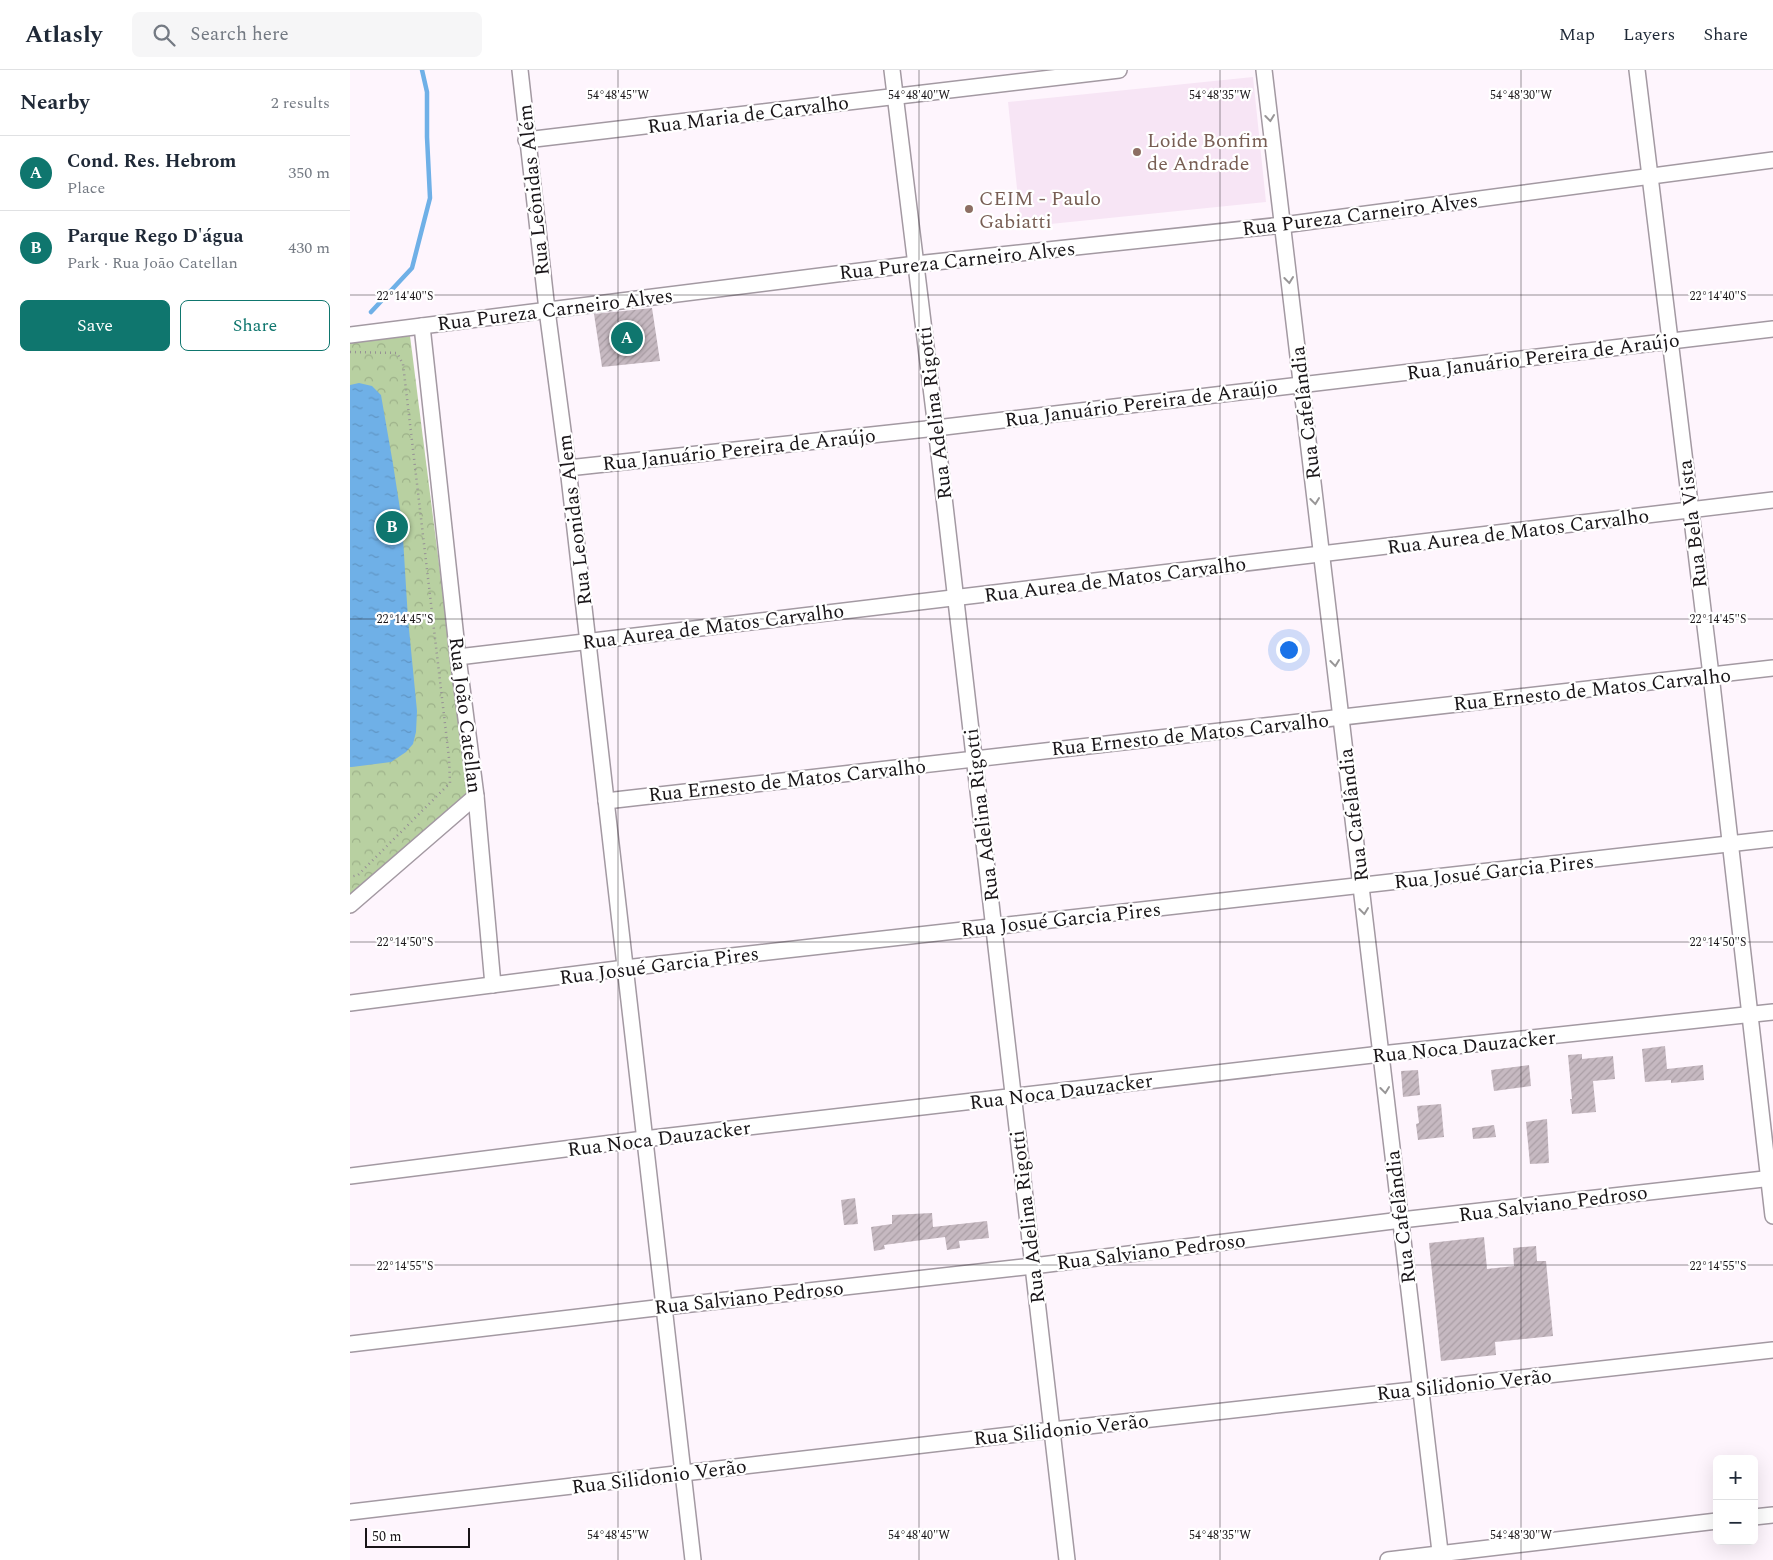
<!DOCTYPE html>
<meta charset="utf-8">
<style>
:root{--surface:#fff;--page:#f6f6f7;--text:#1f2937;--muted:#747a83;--line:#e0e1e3;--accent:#0f766e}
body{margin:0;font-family:Spectral,serif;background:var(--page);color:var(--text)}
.controls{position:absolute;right:15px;bottom:15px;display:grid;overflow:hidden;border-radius:8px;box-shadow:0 5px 20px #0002}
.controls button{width:45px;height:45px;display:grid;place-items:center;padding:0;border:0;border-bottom:1px solid var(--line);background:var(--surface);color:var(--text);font:25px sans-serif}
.scale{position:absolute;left:15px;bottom:12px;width:105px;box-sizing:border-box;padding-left:5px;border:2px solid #191518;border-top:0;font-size:14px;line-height:18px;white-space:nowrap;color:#191518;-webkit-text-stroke:4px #fff;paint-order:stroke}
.you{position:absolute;left:938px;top:579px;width:18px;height:18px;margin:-12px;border:4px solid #fff;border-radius:50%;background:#1a73e8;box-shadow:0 0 0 8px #1a73e833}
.badge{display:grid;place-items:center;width:32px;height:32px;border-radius:50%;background:var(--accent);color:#fff;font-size:16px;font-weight:700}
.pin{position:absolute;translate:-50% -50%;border:2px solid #fff;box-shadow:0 1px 5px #0006}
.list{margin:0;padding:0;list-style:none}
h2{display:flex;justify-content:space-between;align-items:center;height:65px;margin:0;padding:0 20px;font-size:21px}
h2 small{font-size:16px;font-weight:400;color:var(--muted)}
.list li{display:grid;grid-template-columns:32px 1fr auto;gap:15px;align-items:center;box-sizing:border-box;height:75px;padding:0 20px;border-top:1px solid var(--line)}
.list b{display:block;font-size:19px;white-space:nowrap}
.list p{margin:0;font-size:16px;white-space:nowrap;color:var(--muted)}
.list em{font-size:16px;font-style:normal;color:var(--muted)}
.actions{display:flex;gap:10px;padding:15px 20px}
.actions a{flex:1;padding:11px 0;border:1px solid var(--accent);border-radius:8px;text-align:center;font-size:18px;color:var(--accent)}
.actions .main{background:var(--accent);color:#fff}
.icon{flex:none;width:28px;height:28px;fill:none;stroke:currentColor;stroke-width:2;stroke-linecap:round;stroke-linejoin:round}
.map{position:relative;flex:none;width:1423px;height:1490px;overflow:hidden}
header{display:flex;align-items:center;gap:30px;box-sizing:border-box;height:70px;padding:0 25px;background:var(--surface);border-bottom:1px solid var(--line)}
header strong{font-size:24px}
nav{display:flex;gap:28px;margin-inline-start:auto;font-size:18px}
.search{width:350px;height:45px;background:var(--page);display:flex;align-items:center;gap:12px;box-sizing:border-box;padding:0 18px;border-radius:8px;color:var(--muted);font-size:19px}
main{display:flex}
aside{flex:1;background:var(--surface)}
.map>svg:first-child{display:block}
</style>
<header>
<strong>Atlasly</strong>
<div class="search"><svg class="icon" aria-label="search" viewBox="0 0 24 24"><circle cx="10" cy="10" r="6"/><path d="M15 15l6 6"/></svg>Search here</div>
<nav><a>Map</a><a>Layers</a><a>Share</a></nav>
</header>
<main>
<aside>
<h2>Nearby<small>2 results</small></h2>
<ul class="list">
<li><span class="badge">A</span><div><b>Cond. Res. Hebrom</b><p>Place</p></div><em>350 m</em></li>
<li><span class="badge">B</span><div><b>Parque Rego D'água</b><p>Park · Rua João Catellan</p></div><em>430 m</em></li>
</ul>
<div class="actions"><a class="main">Save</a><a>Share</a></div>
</aside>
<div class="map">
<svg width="1423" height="1490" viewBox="0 0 1423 1490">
<defs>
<pattern id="park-crowns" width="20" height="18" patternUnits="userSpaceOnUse" patternTransform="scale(1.25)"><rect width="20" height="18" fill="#b8d0a1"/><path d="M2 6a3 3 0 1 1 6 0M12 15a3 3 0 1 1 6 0" fill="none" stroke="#9eb28a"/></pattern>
<pattern id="water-ripples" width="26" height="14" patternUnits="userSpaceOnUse" patternTransform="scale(1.25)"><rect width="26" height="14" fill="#6fb0e7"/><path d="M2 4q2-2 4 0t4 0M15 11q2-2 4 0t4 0" fill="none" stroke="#6096c5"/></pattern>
<pattern id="building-hatch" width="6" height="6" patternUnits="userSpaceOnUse" patternTransform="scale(1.25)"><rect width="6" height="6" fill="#c6b9c1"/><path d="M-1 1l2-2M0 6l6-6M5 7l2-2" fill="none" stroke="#aa9ea5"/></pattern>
</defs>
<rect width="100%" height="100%" fill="#fef5fd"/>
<polygon fill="#f7e5f5" points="903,7 916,132 671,157 658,32"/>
<polygon fill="url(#park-crowns)" points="60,266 118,722 0,831 0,273"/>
<polygon fill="url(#water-ripples)" points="9,313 22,316 31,325 43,394 52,452 58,549 67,641 66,662 63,674 56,682 41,692 2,697 0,697 0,315"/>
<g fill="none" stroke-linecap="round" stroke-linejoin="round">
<polyline stroke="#6fb0e7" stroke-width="4.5" points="21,242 62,198 80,128 77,67 77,22 72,0"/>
</g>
<g fill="url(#building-hatch)">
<polygon points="302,238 310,291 252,297 244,244"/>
<polygon points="1315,976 1317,999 1353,995 1354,1010 1321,1013 1321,1010 1295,1012 1292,979"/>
<polygon points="1232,984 1232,989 1263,986 1265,1009 1243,1011 1246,1042 1222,1044 1220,1029 1222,1029 1218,985"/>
<polygon points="1179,995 1181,1016 1144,1021 1141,1000"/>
<polygon points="1068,1000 1070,1025 1053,1027 1051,1001"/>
<polygon points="1091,1034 1094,1067 1068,1070 1066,1054 1069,1053 1067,1036"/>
<polygon points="1197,1049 1199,1093 1180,1094 1176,1052"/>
<polygon points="1144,1055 1146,1067 1123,1069 1122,1058"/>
<polygon points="505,1128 508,1154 494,1155 491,1130"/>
<polygon points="582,1143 583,1157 637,1151 639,1168 609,1171 610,1178 597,1180 595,1167 534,1175 535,1179 524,1181 521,1157 542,1154 542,1145"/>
<polygon points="1134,1167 1137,1199 1164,1196 1163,1178 1186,1176 1187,1191 1196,1191 1203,1266 1145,1272 1146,1285 1091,1291 1079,1173"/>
</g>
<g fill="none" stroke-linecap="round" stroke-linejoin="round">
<defs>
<g id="minor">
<polyline points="170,0 197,240 218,398 343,1490"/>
<polyline points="542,0 586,358 717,1490"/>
<polyline points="914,0 1091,1490"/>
<polyline points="1287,0 1361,605 1423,1146"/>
<polyline points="176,70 769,0"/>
<polyline points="72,256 108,587 126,726 143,915"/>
<polyline points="0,265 566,194 933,155 1423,90"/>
<polyline points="218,398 586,358 1423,259"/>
<polyline points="108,587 1423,430"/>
<polyline points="256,731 1423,598"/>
<polyline points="0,835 126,726"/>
<polyline points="0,933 275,898 1423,769"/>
<polyline points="0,1106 294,1069 1031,984 1423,942"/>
<polyline points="0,1274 314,1237 683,1196 1051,1150 1423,1108"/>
<polyline points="0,1442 702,1360 1423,1280"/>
<polyline points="1404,1447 1423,1445"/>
<polyline points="1038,1490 1367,1451"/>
</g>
</defs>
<use href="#minor" stroke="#a399a2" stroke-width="18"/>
<polyline stroke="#969095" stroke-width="2.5" stroke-dasharray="1 4" stroke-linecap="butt" points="0,282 47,283 53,294 99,688 100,713 8,805 0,807"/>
<use href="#minor" stroke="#fff" stroke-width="15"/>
</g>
<defs><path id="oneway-chevron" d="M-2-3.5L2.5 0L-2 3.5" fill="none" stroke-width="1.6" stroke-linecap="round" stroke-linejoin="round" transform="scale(1.25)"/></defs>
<g stroke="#989697">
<use href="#oneway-chevron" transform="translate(920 48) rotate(83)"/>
<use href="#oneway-chevron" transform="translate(939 210) rotate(83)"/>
<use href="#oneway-chevron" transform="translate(965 431) rotate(83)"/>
<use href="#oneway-chevron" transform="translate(985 593) rotate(83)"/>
<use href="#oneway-chevron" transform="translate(1014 841) rotate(83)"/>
<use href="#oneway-chevron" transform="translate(1035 1020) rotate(83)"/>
</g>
<path fill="none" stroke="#191518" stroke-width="1" stroke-opacity="0.45" d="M268,0V1490M569,0V1490M870,0V1490M1171,0V1490M0,225H1423M0,549H1423M0,872H1423M0,1195H1423"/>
<g fill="#8d6e63" stroke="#fff" stroke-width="2">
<circle cx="787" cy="82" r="5"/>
<circle cx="619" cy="139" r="5"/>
</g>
<g text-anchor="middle" stroke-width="4.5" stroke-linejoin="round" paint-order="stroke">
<g font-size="20" fill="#191518" stroke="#fff">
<text transform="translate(398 44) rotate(-7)" y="7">Rua Maria de Carvalho</text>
<text transform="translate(183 120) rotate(-96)" y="7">Rua Leônidas Além</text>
<text transform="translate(1010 144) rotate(-7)" y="7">Rua Pureza Carneiro Alves</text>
<text transform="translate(607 190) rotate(-6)" y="7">Rua Pureza Carneiro Alves</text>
<text transform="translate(205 239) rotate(-7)" y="7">Rua Pureza Carneiro Alves</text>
<text transform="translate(1193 286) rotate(-7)" y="7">Rua Januário Pereira de Araújo</text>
<text transform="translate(791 333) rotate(-7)" y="7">Rua Januário Pereira de Araújo</text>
<text transform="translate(584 343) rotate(-97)" y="7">Rua Adelina Rigotti</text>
<text transform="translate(955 343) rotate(-97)" y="7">Rua Cafelândia</text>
<text transform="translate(389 379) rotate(-6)" y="7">Rua Januário Pereira de Araújo</text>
<text transform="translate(224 450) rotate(-97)" y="7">Rua Leonidas Alem</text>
<text transform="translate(1342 454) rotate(-97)" y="7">Rua Bela Vista</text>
<text transform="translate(1168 461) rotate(-7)" y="7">Rua Aurea de Matos Carvalho</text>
<text transform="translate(765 509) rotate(-7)" y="7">Rua Aurea de Matos Carvalho</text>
<text transform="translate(363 556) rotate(-7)" y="7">Rua Aurea de Matos Carvalho</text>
<text transform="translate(1242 619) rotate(-6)" y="7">Rua Ernesto de Matos Carvalho</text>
<text transform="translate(116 645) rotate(83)" y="7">Rua João Catellan</text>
<text transform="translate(840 664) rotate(-6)" y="7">Rua Ernesto de Matos Carvalho</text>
<text transform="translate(437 710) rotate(-6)" y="7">Rua Ernesto de Matos Carvalho</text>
<text transform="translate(631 745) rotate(-97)" y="7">Rua Adelina Rigotti</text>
<text transform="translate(1003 745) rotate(-97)" y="7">Rua Cafelândia</text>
<text transform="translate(1144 801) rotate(-6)" y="7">Rua Josué Garcia Pires</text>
<text transform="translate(711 849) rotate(-6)" y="7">Rua Josué Garcia Pires</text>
<text transform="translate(309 895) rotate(-7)" y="7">Rua Josué Garcia Pires</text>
<text transform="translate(1114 976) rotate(-6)" y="7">Rua Noca Dauzacker</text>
<text transform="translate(711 1021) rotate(-7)" y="7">Rua Noca Dauzacker</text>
<text transform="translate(309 1068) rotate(-7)" y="7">Rua Noca Dauzacker</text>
<text transform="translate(1203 1133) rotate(-7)" y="7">Rua Salviano Pedroso</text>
<text transform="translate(677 1147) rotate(-97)" y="7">Rua Adelina Rigotti</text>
<text transform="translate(1050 1147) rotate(-97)" y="7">Rua Cafelândia</text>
<text transform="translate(801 1181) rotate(-7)" y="7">Rua Salviano Pedroso</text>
<text transform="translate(399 1227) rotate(-6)" y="7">Rua Salviano Pedroso</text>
<text transform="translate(1114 1314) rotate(-6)" y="7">Rua Silidonio Verão</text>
<text transform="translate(711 1359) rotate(-6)" y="7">Rua Silidonio Verão</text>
<text transform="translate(309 1406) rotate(-7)" y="7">Rua Silidonio Verão</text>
</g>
<g font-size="20" fill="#785e54" stroke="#fff" text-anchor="start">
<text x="797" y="77">Loide Bonfim<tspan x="797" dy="23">de Andrade</tspan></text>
<text x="629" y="135">CEIM - Paulo<tspan x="629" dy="23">Gabiatti</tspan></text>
</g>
</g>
<g font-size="12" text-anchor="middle" fill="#191518" stroke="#fff" stroke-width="4.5" stroke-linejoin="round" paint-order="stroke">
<text x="268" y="29">54°48'45"W</text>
<text x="569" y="29">54°48'40"W</text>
<text x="870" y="29">54°48'35"W</text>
<text x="1171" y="29">54°48'30"W</text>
<text x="55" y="230">22°14'40"S</text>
<text x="1368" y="230">22°14'40"S</text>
<text x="55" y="553">22°14'45"S</text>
<text x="1368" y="553">22°14'45"S</text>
<text x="55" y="876">22°14'50"S</text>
<text x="1368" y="876">22°14'50"S</text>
<text x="55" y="1200">22°14'55"S</text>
<text x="1368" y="1200">22°14'55"S</text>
<text x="268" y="1469">54°48'45"W</text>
<text x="569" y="1469">54°48'40"W</text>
<text x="870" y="1469">54°48'35"W</text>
<text x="1171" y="1469">54°48'30"W</text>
</g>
</svg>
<div class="controls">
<button>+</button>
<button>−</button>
</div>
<div class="scale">50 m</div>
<div class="you"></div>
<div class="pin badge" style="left:277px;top:268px">A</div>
<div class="pin badge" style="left:42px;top:457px">B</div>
</div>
</main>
